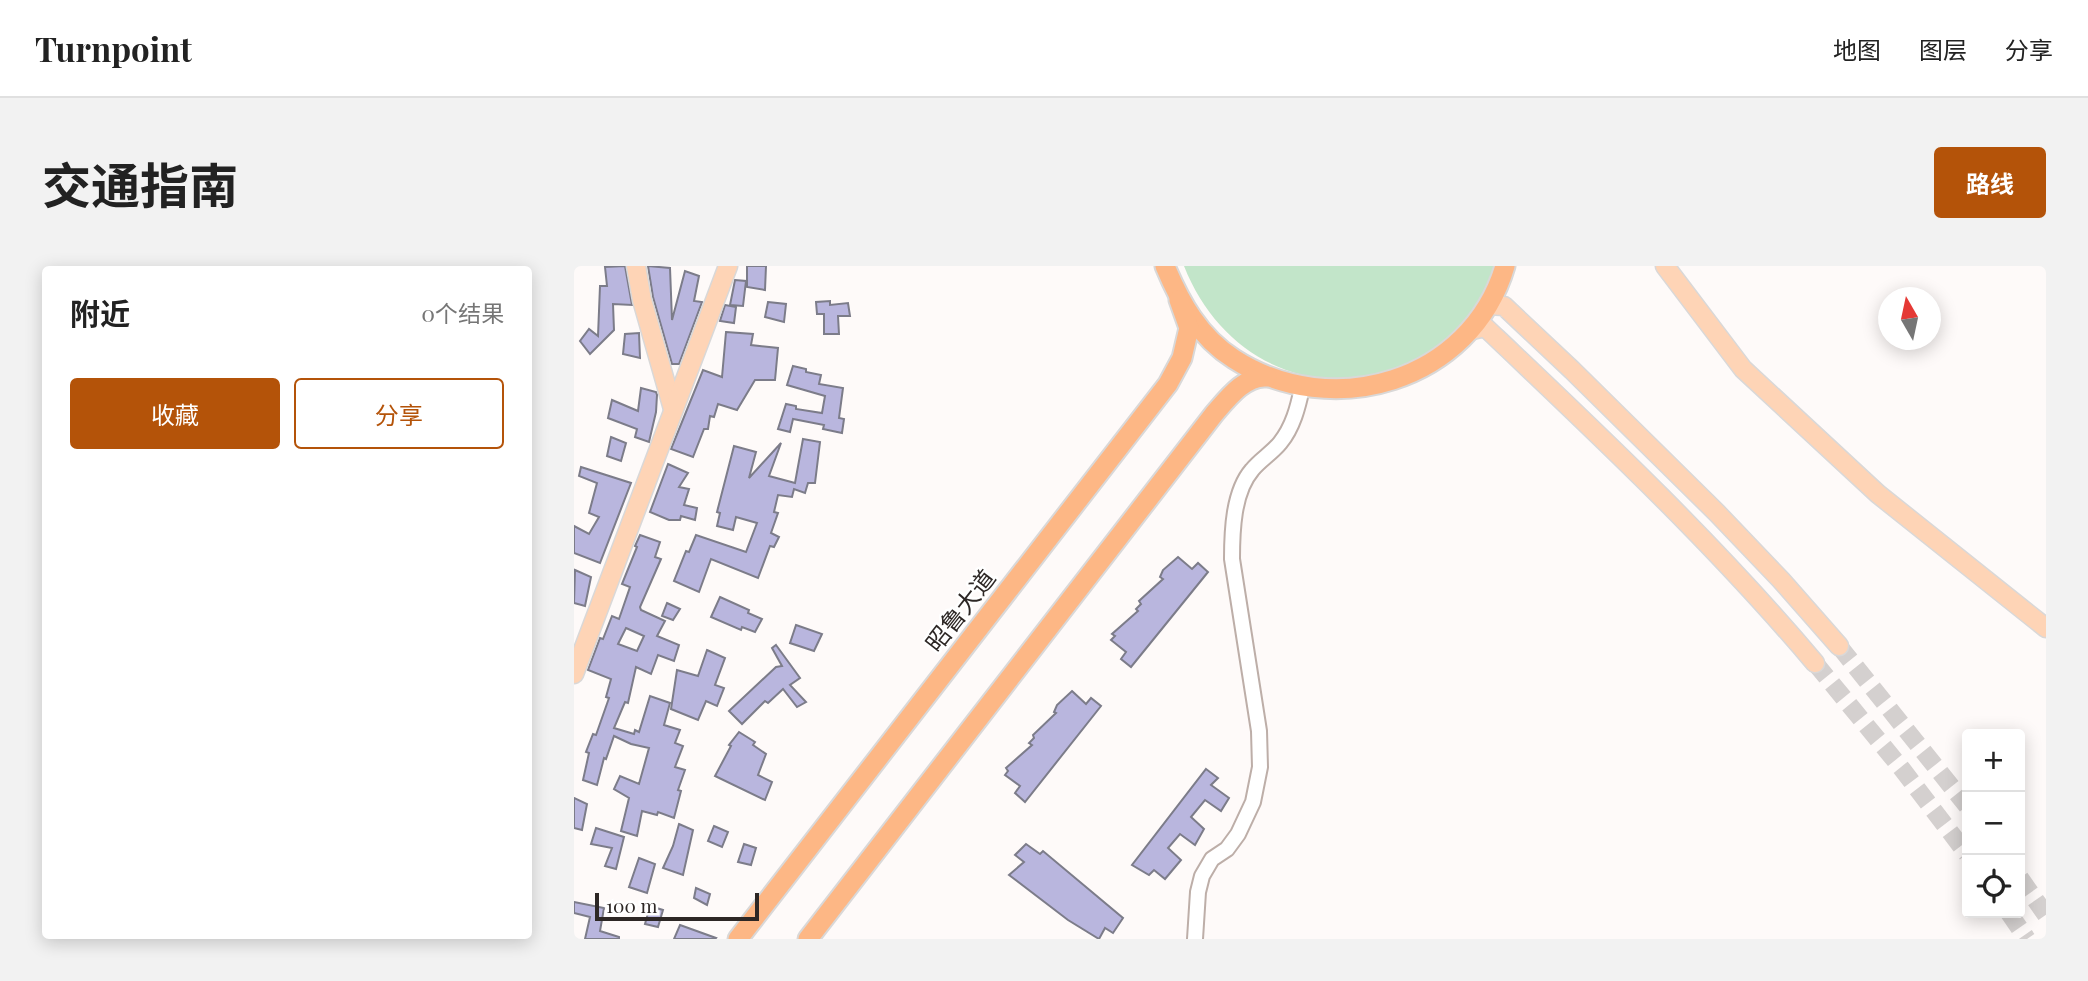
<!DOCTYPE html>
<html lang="zh">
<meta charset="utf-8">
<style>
:root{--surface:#fff;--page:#f2f2f2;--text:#222;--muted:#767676;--line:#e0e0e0;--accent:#b45309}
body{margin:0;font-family:"Playfair Display","Noto Sans SC",serif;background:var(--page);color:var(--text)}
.controls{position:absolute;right:21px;bottom:21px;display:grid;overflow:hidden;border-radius:7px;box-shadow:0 4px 18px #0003}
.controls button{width:63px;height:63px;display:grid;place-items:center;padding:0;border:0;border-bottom:2px solid var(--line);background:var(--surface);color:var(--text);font:35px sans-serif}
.compass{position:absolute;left:1304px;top:21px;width:63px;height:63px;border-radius:50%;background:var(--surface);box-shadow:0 4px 18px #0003;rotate:351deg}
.scale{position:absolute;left:21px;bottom:18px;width:164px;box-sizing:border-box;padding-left:7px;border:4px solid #2d2725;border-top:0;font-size:19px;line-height:24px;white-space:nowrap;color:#2d2725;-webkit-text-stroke:5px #fff;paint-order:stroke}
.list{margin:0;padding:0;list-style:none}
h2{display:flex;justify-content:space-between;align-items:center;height:91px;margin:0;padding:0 28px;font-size:30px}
h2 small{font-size:23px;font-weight:400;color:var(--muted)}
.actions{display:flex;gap:14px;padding:21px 28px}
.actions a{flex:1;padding:16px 0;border:2px solid var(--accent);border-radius:7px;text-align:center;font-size:24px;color:var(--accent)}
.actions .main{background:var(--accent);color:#fff}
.icon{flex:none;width:38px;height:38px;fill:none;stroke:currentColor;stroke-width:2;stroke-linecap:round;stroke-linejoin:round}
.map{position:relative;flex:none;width:1472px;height:673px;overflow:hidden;border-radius:7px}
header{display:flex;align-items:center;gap:42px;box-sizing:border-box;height:98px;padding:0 35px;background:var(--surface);border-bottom:2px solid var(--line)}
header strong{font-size:33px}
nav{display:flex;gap:38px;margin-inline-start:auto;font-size:24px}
.intro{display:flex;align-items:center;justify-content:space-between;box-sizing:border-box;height:168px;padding:0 42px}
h1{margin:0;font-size:49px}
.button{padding:18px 32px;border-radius:7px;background:var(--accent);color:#fff;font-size:24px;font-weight:700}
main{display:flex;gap:42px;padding:0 42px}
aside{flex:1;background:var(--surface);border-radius:7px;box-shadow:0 4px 18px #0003}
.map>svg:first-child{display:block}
</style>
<header>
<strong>Turnpoint</strong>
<nav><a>地图</a><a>图层</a><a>分享</a></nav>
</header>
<div class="intro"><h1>交通指南</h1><a class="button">路线</a></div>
<main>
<aside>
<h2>附近<small>0个结果</small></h2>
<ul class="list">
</ul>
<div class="actions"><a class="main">收藏</a><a>分享</a></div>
</aside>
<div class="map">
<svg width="1472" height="673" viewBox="0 0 1472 673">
<rect width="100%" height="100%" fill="#fefaf9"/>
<path fill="#c2e5c9" d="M610,0H924C915,23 902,45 885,64C872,78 854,88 836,96C742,140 647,94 610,0Z"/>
<g fill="#b9b6de" stroke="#7c7c89" stroke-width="2" fill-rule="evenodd">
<polygon points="51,0 58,39 39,38 40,64 16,88 6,75 15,63 24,70 26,20 33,20 31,1"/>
<polygon points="74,0 96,2 98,54 111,5 125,10 120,35 128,36 105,98 98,98 79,31"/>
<polygon points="173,0 192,0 191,24 173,21"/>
<polygon points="161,14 172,15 169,40 156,39"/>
<polygon points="256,35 256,39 274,37 276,50 264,50 265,68 250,68 250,48 243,48 242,36"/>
<polygon points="194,36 212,38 210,56 191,51"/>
<polygon points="151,39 162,41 160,57 146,55"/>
<polygon points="152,66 179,68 177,79 204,82 201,114 181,114 163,144 144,138 140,151 136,150 134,163 130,163 119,191 97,183 129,104 148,111"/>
<polygon points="65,67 66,92 49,88 51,68"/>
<polygon points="219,100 232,103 232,106 247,109 245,118 269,122 265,152 270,153 268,167 249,163 250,159 219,153 216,166 204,163 212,138 222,140 222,143 248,147 251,130 213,119"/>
<polygon points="67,122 82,126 83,129 82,146 75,176 61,171 63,163 34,152 38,134 64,145"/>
<polygon points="37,171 52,177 47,195 33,190"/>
<polygon points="229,173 246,176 241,217 234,217 231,227 220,223 218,231 204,229 200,246 204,247 197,267 205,271 200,281 196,280 184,312 137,293 125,326 100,315 112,285 115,286 122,269 172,286 183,257 162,251 159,264 143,260 146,247 143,246 160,180 182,186 175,212 207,177 195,210 221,217"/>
<polygon points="94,198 114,207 105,221 115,223 110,239 123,242 121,254 107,250 106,254 95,254 76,246"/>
<polygon points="7,201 57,217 26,297 0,287 0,260 15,268 25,251 15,247 23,217 5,210"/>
<path d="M66,269L86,276L81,291L87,293L66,341L67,344L91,355L83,370L105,379L100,395L84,389L77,408L62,401L54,437L51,436L40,462L60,468L61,464L65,466L76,430L96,437L90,459L106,464L101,477L109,480L101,501L111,504L104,524L107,525L100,552L84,546L83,549L68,545L63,570L47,565L55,532L40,523L46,510L65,518L75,482L57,478L40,470L32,493L30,492L23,519L9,514L15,487L12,486L19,468L22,469L35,432L32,431L37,413L14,404L26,372L29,373L38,350L45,353L56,321L48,318L63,281L61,280ZM52,362L70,370L63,385L44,378Z"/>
<polygon points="604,291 618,303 624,297 634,306 557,401 547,393 552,386 537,374 541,370 538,368 564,345 562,343 567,338 565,335 589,313 586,311 589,304"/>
<polygon points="1,304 17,311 11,340 0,337"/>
<polygon points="146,331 175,344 174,347 188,353 181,366 168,361 167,364 137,351"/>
<polygon points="93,337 106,343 99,354 88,350"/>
<polygon points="222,359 248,368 240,385 216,377"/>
<polygon points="202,379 226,412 216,419 232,436 223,441 209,423 194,437 191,435 168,458 155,445 202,401 208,400 198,382"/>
<polygon points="133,384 151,392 141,419 150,422 143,440 132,435 124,454 97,443 103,404 124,410"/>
<polygon points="498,425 512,438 517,432 527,440 451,536 441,527 446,520 431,509 434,505 432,502 458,479 455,477 460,472 459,469 482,447 480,446 483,439"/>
<polygon points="165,466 181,476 179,479 192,488 184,509 198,516 191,534 141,510 157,480 155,479"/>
<polygon points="632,503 644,512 637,519 655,532 647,545 631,534 617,551 630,563 621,579 606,568 594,582 607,594 591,613 580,604 575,609 558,599"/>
<polygon points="0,532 13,538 8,564 0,562"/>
<polygon points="105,558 119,564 109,609 89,602 99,580"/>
<polygon points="140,560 154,566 148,581 134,575"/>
<polygon points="22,562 50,571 42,603 31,600 38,582 17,578"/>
<polygon points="170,578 182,582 177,599 164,596"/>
<polygon points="452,578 466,588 469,585 549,652 539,667 531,662 525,673 494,654 435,609 450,596 441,589"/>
<polygon points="65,592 81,598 73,627 55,621"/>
<polygon points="122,622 136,628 133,639 120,632"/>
<polygon points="0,636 30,642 26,665 45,671 45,673 11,673 16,651 0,647"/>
<polygon points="76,640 89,644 84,661 71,658"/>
<polygon points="106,659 142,672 141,673 100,673"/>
</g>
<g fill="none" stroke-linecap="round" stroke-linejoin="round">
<g stroke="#d4d0cf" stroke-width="18" stroke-dasharray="18 9" stroke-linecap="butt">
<polyline points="1265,380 1393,540"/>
<polyline points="1241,397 1328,503 1393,588"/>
<polyline points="1446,612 1472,649"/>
<polyline points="1435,647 1453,673"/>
</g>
<defs>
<path id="minor" d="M621,673L624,626L628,610L638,593L653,583L664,568L679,536L686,501L685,465L658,293C658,266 659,226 678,204C686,194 698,187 706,177C719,161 724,141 728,122"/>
<g id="major">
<polyline points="62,0 68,34 99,143"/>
<polyline points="1091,0 1169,103 1304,228 1472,362"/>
<polyline points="914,39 930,40 998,104 1143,247 1207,314 1265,380"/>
<path d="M894,65L911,61C1025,169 1140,277 1241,397"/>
<polyline points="0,408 154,0"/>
</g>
<g id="highway">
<path d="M591,0C606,36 625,71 660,93C758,156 897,116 931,0"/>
<polyline points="164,673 594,118 608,92 615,62 605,34"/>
<path d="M234,673L640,148C653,133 671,109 693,111"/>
</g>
</defs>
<use href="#minor" stroke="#bdaea8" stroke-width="18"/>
<use href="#major" stroke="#d9d8d8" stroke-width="21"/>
<use href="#highway" stroke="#d9d8d8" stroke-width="23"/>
<use href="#minor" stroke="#fff" stroke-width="14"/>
<use href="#major" stroke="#fed4b6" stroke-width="18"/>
<use href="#highway" stroke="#fdb785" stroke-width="19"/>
</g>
<g text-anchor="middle" stroke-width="5" stroke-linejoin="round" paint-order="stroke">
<g font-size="24" fill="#2d2725" stroke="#fff">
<text transform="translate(387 345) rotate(-52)" y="8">昭鲁大道</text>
</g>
</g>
</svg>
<div class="controls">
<button>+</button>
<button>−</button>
<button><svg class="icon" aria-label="locate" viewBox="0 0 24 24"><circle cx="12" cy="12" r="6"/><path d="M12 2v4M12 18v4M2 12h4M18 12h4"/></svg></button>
</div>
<svg class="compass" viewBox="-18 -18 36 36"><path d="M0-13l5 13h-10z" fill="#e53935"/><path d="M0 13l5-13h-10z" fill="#767676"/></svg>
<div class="scale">100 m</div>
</div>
</main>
